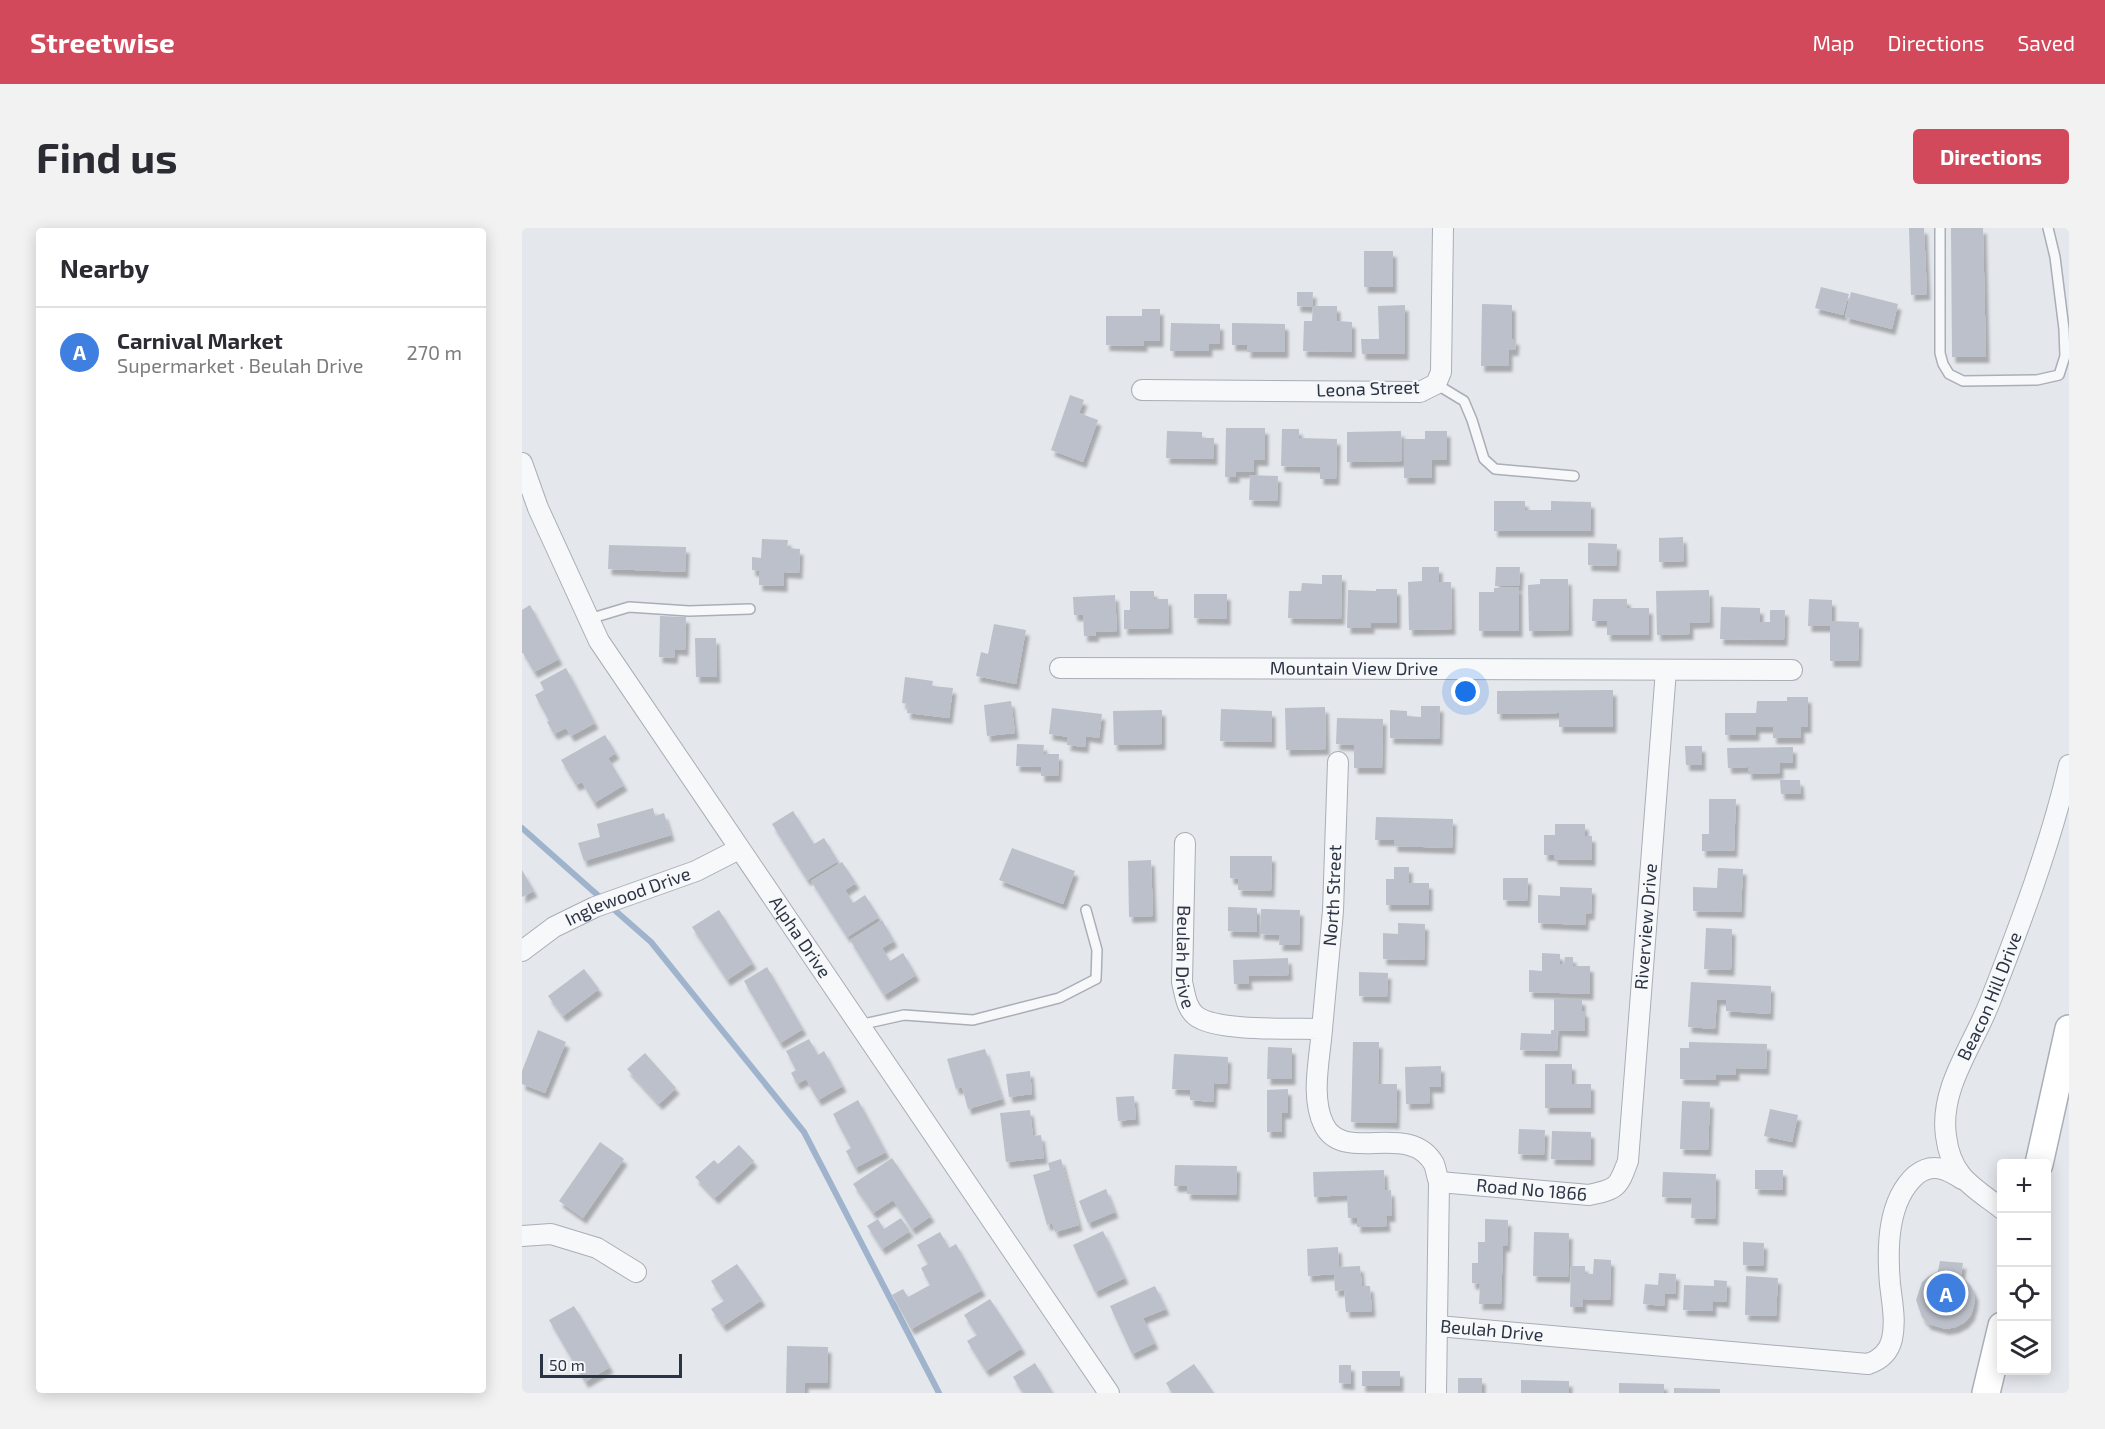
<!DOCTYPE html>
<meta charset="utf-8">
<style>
:root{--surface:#fff;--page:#f2f2f3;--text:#2b2b33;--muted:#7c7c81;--line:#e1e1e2;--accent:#d1495b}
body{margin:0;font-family:"Exo 2",sans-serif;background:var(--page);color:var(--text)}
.controls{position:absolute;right:18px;bottom:18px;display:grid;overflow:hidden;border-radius:6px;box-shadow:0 3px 15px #0003}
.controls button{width:54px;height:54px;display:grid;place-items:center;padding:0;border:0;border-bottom:2px solid var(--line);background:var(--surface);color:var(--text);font:30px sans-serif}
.scale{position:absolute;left:18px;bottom:15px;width:142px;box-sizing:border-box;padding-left:6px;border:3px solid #2b3445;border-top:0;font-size:16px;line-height:21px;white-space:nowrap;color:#2b3445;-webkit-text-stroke:4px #f4f6f9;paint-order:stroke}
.you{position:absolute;left:944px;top:464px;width:21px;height:21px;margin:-15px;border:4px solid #fff;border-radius:50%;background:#1a73e8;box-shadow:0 0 0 9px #1a73e833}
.badge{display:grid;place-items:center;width:39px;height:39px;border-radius:50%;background:var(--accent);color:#fff;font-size:20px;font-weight:700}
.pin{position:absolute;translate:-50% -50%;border:3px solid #fff;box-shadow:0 2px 6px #0006}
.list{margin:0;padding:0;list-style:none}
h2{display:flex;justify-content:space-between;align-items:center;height:78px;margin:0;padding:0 24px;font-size:26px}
h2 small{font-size:20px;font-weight:400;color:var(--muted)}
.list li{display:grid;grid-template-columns:39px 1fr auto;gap:18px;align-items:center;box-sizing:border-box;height:90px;padding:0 24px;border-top:2px solid var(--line)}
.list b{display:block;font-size:22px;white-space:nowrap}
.list p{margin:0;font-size:20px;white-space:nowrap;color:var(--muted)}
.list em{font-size:20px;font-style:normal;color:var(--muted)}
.icon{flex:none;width:33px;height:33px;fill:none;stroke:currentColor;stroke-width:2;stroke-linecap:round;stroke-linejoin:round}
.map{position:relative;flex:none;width:1547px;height:1165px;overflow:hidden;border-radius:6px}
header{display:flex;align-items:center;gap:36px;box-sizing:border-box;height:84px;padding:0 30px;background:var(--accent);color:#fff}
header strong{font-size:28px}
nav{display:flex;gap:33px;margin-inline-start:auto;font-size:21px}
.intro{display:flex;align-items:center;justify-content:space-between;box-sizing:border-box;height:144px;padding:0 36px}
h1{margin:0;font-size:42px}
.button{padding:15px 27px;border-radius:6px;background:var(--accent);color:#fff;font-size:21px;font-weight:700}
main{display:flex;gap:36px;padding:0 36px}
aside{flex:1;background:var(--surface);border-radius:6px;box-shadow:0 3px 15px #0003}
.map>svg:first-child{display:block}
</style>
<header>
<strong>Streetwise</strong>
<nav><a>Map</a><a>Directions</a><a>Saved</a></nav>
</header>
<div class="intro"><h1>Find us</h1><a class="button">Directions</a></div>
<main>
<aside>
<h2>Nearby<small></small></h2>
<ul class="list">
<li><span class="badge" style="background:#3f7fe0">A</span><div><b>Carnival Market</b><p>Supermarket · Beulah Drive</p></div><em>270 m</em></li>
</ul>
</aside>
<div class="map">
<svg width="1547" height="1165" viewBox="0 0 1547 1165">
<defs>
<filter id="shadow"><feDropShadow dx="3.5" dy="6" stdDeviation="1.5" flood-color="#0004"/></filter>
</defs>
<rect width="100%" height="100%" fill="#e4e7ec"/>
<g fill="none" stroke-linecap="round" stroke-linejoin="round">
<g stroke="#9fb4cc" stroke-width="6">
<polyline points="0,600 80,671"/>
<polyline points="88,678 129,714 282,904 417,1165"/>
</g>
</g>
<g fill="#bbc0ca" filter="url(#shadow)">
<polygon points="1387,0 1402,0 1405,66 1389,67"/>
<polygon points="1429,0 1461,0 1464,129 1430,129"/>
<rect x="842" y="23" width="29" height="36"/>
<polygon points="1299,59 1327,66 1321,87 1293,80"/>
<polygon points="775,64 791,64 790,79 775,78"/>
<polygon points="1329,64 1376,76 1370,101 1323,89"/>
<polygon points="960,76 990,77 990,111 994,111 993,122 987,122 987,138 959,138"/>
<polygon points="883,77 883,126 840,126 839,111 857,111 856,78"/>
<polygon points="791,78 815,78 815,93 830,94 830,124 781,123 782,93 790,93"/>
<polygon points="620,81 638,81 638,113 622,113 622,118 584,117 584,88 620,88"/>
<polygon points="649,95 698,96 698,116 687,116 687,123 648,123"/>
<polygon points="710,95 763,96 763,124 725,124 726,117 710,117"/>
<polygon points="548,167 562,172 557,185 576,192 561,234 529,222"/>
<polygon points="704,200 743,200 743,232 732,232 732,244 714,244 714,249 703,249"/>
<polygon points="760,201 777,201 777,210 815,211 814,251 798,251 798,239 759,238"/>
<polygon points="645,203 680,204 680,210 692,210 692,231 644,230"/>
<polygon points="879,203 880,233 825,234 825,204"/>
<polygon points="903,203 925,203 925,232 910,232 910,250 882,250 882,211 903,211"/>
<polygon points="728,247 756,248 755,273 727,272"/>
<polygon points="972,273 1003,273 1003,282 1029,282 1029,273 1069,274 1069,303 972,303"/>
<polygon points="1161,309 1162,333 1137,334 1137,310"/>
<polygon points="240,311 266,312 265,320 278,321 277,345 262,344 262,358 237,357 237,343 230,342 230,329 239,330"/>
<polygon points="1066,315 1095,316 1094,338 1066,337"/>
<polygon points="87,317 164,319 163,344 86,341"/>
<polygon points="900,339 917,339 917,354 929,354 930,401 887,402 886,354 900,353"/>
<polygon points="974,339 998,339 997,358 973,358"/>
<polygon points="800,347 820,347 819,391 766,390 767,363 779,363 780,355 800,356"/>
<polygon points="1018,351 1046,351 1047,402 1007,403 1006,357 1018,356"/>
<polygon points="997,359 997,403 957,403 957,364 972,364 972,360"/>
<polygon points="854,361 875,361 875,395 849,395 849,400 825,400 826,362 854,363"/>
<polygon points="1187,362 1188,394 1168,395 1168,406 1135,407 1134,363"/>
<polygon points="608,363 632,363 632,371 646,371 647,400 602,401 602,382 608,382"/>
<polygon points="672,366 705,366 705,391 672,390"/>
<polygon points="593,367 595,403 573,404 574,408 562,408 561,387 552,387 551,369"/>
<polygon points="1071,371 1105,371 1105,380 1127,380 1127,407 1085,407 1085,393 1070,393"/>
<polygon points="1287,371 1310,372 1310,393 1337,394 1336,433 1308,433 1308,398 1286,398"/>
<polygon points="8,377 37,431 12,444 1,425 0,425 0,382"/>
<polygon points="1199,379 1238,380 1238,394 1248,394 1248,382 1263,382 1262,412 1198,411"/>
<polygon points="138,388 164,389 163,422 153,421 152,430 137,429"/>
<polygon points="472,396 504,402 494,456 454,448 459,424 466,426"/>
<polygon points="173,410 194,410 195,449 174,449"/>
<polygon points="44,440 73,495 49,508 44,500 32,506 25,494 27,493 13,467 22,462 18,454"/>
<polygon points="383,449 411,453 410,458 431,460 427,490 385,485 386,476 380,475"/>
<polygon points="1091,462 1091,499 1037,499 1037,485 975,486 975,463"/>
<polygon points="1265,469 1286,469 1286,499 1279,499 1279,510 1251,510 1251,499 1234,499 1234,507 1203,507 1203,485 1234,485 1235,473 1265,473"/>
<polygon points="489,473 493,505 465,508 462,477"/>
<polygon points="899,478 918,478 917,511 868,510 868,482 885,483 885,488 899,489"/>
<polygon points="803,479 804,521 764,522 763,480"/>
<polygon points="530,480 580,486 577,510 564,508 563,519 545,517 546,509 527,506"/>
<polygon points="699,481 750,483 750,514 698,513"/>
<polygon points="640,482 640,516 592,517 591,483"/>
<polygon points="815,490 861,491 860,540 832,540 832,517 814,516"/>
<polygon points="83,507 94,525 86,530 102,557 72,575 60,554 54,557 39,532"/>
<polygon points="495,516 522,517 521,526 537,526 536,548 519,548 519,539 494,538"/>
<polygon points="1163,518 1180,518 1180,537 1164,537"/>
<polygon points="1271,519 1271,535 1258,535 1258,545 1226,546 1226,539 1206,540 1205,520"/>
<polygon points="1258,552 1278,552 1279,566 1259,566"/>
<polygon points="1187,571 1214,571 1212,623 1180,623 1180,606 1187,606"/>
<polygon points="131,580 133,588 142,585 149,607 62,633 56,615 78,609 75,596"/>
<polygon points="271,583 292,616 302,610 316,633 285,652 250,596"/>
<polygon points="854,589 931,591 930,620 872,618 872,612 853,612"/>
<polygon points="1033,596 1063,596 1063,608 1070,608 1070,632 1032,631 1032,627 1022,627 1022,607 1033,607"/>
<polygon points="490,620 553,643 541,676 477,652"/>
<polygon points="708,628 750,628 749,663 716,662 716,651 708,650"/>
<polygon points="629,632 631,688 607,689 606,633"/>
<polygon points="320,634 334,655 323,662 331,675 343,667 357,689 325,709 289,653"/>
<polygon points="872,639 887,639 887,655 907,655 907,677 864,677 864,651 872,651"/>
<polygon points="1196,640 1221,641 1219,684 1171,683 1171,659 1195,660"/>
<polygon points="0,642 12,663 0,669"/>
<polygon points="981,650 1006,650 1005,673 981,672"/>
<polygon points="1038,659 1070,660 1069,686 1064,686 1063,697 1016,695 1016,667 1038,668"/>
<polygon points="706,679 735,680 735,704 706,703"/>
<polygon points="739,681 778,682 777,717 757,717 758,707 738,706"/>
<polygon points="197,682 231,735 205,752 170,699"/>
<polygon points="360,692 372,713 360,720 368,733 381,725 394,747 362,767 328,712"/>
<polygon points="876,695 903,696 902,732 861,731 861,705 876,706"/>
<polygon points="1184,700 1210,701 1209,742 1182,741"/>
<polygon points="1020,725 1038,726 1038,736 1042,736 1043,729 1051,729 1051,738 1068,738 1068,766 1007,764 1007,742 1020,743"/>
<polygon points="766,730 767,747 726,748 727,756 712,756 711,732"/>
<polygon points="245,739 281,801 258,815 222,753"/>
<polygon points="62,741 77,761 41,788 26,768"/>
<polygon points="837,744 866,745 865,769 837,768"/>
<polygon points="1169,754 1249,758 1248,786 1204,783 1204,772 1195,771 1193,801 1166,799"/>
<polygon points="1032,771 1060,771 1060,783 1063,783 1063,803 1036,802 1035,823 998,822 999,805 1029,806 1029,802 1032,802"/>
<polygon points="16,802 44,814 23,865 0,856 0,843"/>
<polygon points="287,811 296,827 302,823 321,858 296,872 284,851 275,856 269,845 274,842 264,823"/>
<polygon points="831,814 857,814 856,856 875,856 874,895 829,894"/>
<polygon points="1167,814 1245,816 1244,841 1214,840 1214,847 1194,847 1194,852 1158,851 1158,820 1167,820"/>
<polygon points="746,819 770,820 770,851 745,851"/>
<polygon points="463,821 480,871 446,881 440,859 434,861 425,831"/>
<polygon points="123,825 154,860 137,876 105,841"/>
<polygon points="652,826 706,829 705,856 692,855 691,874 668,872 668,862 650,861"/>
<polygon points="1023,836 1050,836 1050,856 1069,856 1069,880 1023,880"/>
<polygon points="919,838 919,859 907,859 908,875 884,876 883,839"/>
<polygon points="508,843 510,866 487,869 484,846"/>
<polygon points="766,861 766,885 760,885 760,904 745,904 745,862"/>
<polygon points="612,868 614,891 596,893 594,869"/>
<polygon points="336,872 364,924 333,940 324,923 329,920 311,886"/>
<polygon points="1160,873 1188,874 1186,922 1158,921"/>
<polygon points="1248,881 1276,887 1270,914 1242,908"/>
<polygon points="508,882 511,908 519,907 522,930 484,934 478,885"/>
<polygon points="997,901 1023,902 1022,927 996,926"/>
<polygon points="1030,903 1069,904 1069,932 1029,931"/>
<polygon points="78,914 102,931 61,990 37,973"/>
<polygon points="217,917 232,933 193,970 173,949 192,932 196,936"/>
<polygon points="370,930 409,988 390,1001 371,972 351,985 331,956"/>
<polygon points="539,931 557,997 533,1004 530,995 525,997 511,947 528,942 526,935"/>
<polygon points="653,937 715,938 714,967 665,966 665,958 652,958"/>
<polygon points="862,942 863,963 869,962 870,988 864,988 865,998 835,999 835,990 826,990 825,967 792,969 791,944"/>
<polygon points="1233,942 1261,942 1261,962 1233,961"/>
<polygon points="1141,944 1194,946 1193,991 1169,990 1170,970 1140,969"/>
<polygon points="584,961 593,984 566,995 557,973"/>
<polygon points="379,990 388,1003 360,1021 345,998 356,991 362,1001"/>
<polygon points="963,991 986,992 985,1018 981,1018 979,1076 957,1076 958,1056 950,1055 950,1035 956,1035 956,1014 963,1014"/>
<polygon points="581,1003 603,1050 573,1064 551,1017"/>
<polygon points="418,1004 427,1020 434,1016 460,1062 389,1101 370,1067 381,1061 386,1069 408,1057 399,1040 406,1036 395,1017"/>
<polygon points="1012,1004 1047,1005 1046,1049 1011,1048"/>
<polygon points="1221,1014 1242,1015 1241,1038 1221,1037"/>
<polygon points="816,1019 817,1039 838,1038 840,1058 848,1058 850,1083 824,1084 822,1062 813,1063 812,1046 786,1048 785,1021"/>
<polygon points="1072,1031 1089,1032 1088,1072 1061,1071 1061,1079 1048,1079 1049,1038 1063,1038 1063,1046 1071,1046"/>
<polygon points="1418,1033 1441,1035 1439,1047 1449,1058 1453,1067 1452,1077 1449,1087 1443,1094 1434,1099 1424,1101 1406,1096 1400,1089 1394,1072 1400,1054 1407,1048 1416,1043"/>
<polygon points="215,1036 240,1072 201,1098 189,1081 202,1073 189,1053"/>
<polygon points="1137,1045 1154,1046 1153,1066 1143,1065 1142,1078 1121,1076 1123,1056 1136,1057"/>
<polygon points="1224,1048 1256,1050 1254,1088 1223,1087"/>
<polygon points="1192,1052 1205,1053 1204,1074 1191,1073 1191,1083 1161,1082 1162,1057 1192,1058"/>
<polygon points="633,1058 644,1081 621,1090 633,1115 610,1126 588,1078"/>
<polygon points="468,1071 500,1120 464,1143 445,1113 455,1107 442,1087"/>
<polygon points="52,1078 88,1139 63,1154 27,1092"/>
<polygon points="265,1118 306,1119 305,1155 283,1155 283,1165 264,1165"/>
<polygon points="513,1135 531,1165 501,1165 491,1149"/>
<polygon points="672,1136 692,1165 650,1165 644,1155"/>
<polygon points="817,1137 829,1137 829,1156 817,1155"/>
<rect x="840" y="1143" width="38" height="15"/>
<rect x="936" y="1150" width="24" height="15"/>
<polygon points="999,1152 1047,1153 1047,1165 999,1165"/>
<polygon points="1097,1155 1142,1156 1142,1165 1097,1165"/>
<polygon points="1152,1160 1198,1161 1198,1165 1152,1165"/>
</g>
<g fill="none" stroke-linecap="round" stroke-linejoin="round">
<defs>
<g id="lane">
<polyline points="1418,0 1418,125 1421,136 1427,146 1441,153 1515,152 1537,147 1543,128 1542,101 1533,29 1526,0"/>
<polyline points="914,156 942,173 950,192 962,231 973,241 1052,248"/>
<polyline points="67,391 107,379 167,383 228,381"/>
<polyline points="337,797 382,787 451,792 537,770 574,751 575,722 564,682"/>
</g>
<g id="street">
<polyline points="620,162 898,164 914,156 919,144 921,0"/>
<path id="s1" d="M0,235L16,280L77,413L587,1165"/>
<path id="s2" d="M538,440L1270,442"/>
<path id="s3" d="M663,615L660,754C663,766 664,780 674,788C695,804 772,800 800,801C798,830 788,869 802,897C822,937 887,892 912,936C914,941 915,949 917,954L914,1165"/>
<path id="s4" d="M0,723L32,699L73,679L174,643L217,621"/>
<path id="s5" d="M800,801L811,683L816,534"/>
<path id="s6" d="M917,954L1067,967C1095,961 1096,960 1106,933L1144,442"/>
<path id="s7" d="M1480,981C1450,958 1429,949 1424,908C1417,859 1453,815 1469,771C1499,694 1528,618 1547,537"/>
<polyline points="0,1008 29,1006 75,1020 114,1044"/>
<path id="s8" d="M916,1098L1346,1136C1358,1132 1367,1124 1370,1111C1374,1093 1370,1074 1368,1056C1365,1020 1365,973 1394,947C1410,934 1425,941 1440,951"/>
</g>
<g id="secondary">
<polyline points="1517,936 1547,801"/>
<polyline points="1464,1165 1480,1098"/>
</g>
</defs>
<use href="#lane" stroke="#a9aeb7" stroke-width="12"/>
<use href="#street" stroke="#a9aeb7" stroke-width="22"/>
<use href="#secondary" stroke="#a9aeb7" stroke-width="30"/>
<use href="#lane" stroke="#f7f8fa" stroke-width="9"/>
<use href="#street" stroke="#f7f8fa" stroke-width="20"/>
<use href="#secondary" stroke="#fff" stroke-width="27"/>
</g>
<g text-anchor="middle" stroke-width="4.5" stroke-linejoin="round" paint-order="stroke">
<g font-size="18" fill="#2b3445" stroke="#f4f6f9">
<text transform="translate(846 161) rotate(-2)" y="6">Leona Street</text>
<text dy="6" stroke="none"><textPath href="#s2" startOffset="294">Mountain View Drive</textPath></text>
<text dy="6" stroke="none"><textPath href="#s5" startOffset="134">North Street</textPath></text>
<text dy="6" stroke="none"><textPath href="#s4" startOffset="120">Inglewood Drive</textPath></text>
<text dy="6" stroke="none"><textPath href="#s6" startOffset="442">Riverview Drive</textPath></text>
<text dy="6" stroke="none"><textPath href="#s1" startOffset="552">Alpha Drive</textPath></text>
<text dy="6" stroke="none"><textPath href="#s3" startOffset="114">Beulah Drive</textPath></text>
<text dy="6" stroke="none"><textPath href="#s7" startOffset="244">Beacon Hill Drive</textPath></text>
<text dy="6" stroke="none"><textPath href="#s6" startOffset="93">Road No 1866</textPath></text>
<text dy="6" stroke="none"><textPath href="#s8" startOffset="54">Beulah Drive</textPath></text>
</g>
</g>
</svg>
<div class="controls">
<button>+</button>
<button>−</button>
<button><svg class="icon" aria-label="locate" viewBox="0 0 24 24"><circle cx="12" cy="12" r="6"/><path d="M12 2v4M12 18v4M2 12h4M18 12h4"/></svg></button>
<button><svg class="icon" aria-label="layers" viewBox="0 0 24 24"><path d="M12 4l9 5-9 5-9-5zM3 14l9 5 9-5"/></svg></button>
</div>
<div class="scale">50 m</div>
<div class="you"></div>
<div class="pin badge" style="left:1424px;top:1065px;background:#3f7fe0">A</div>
</div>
</main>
